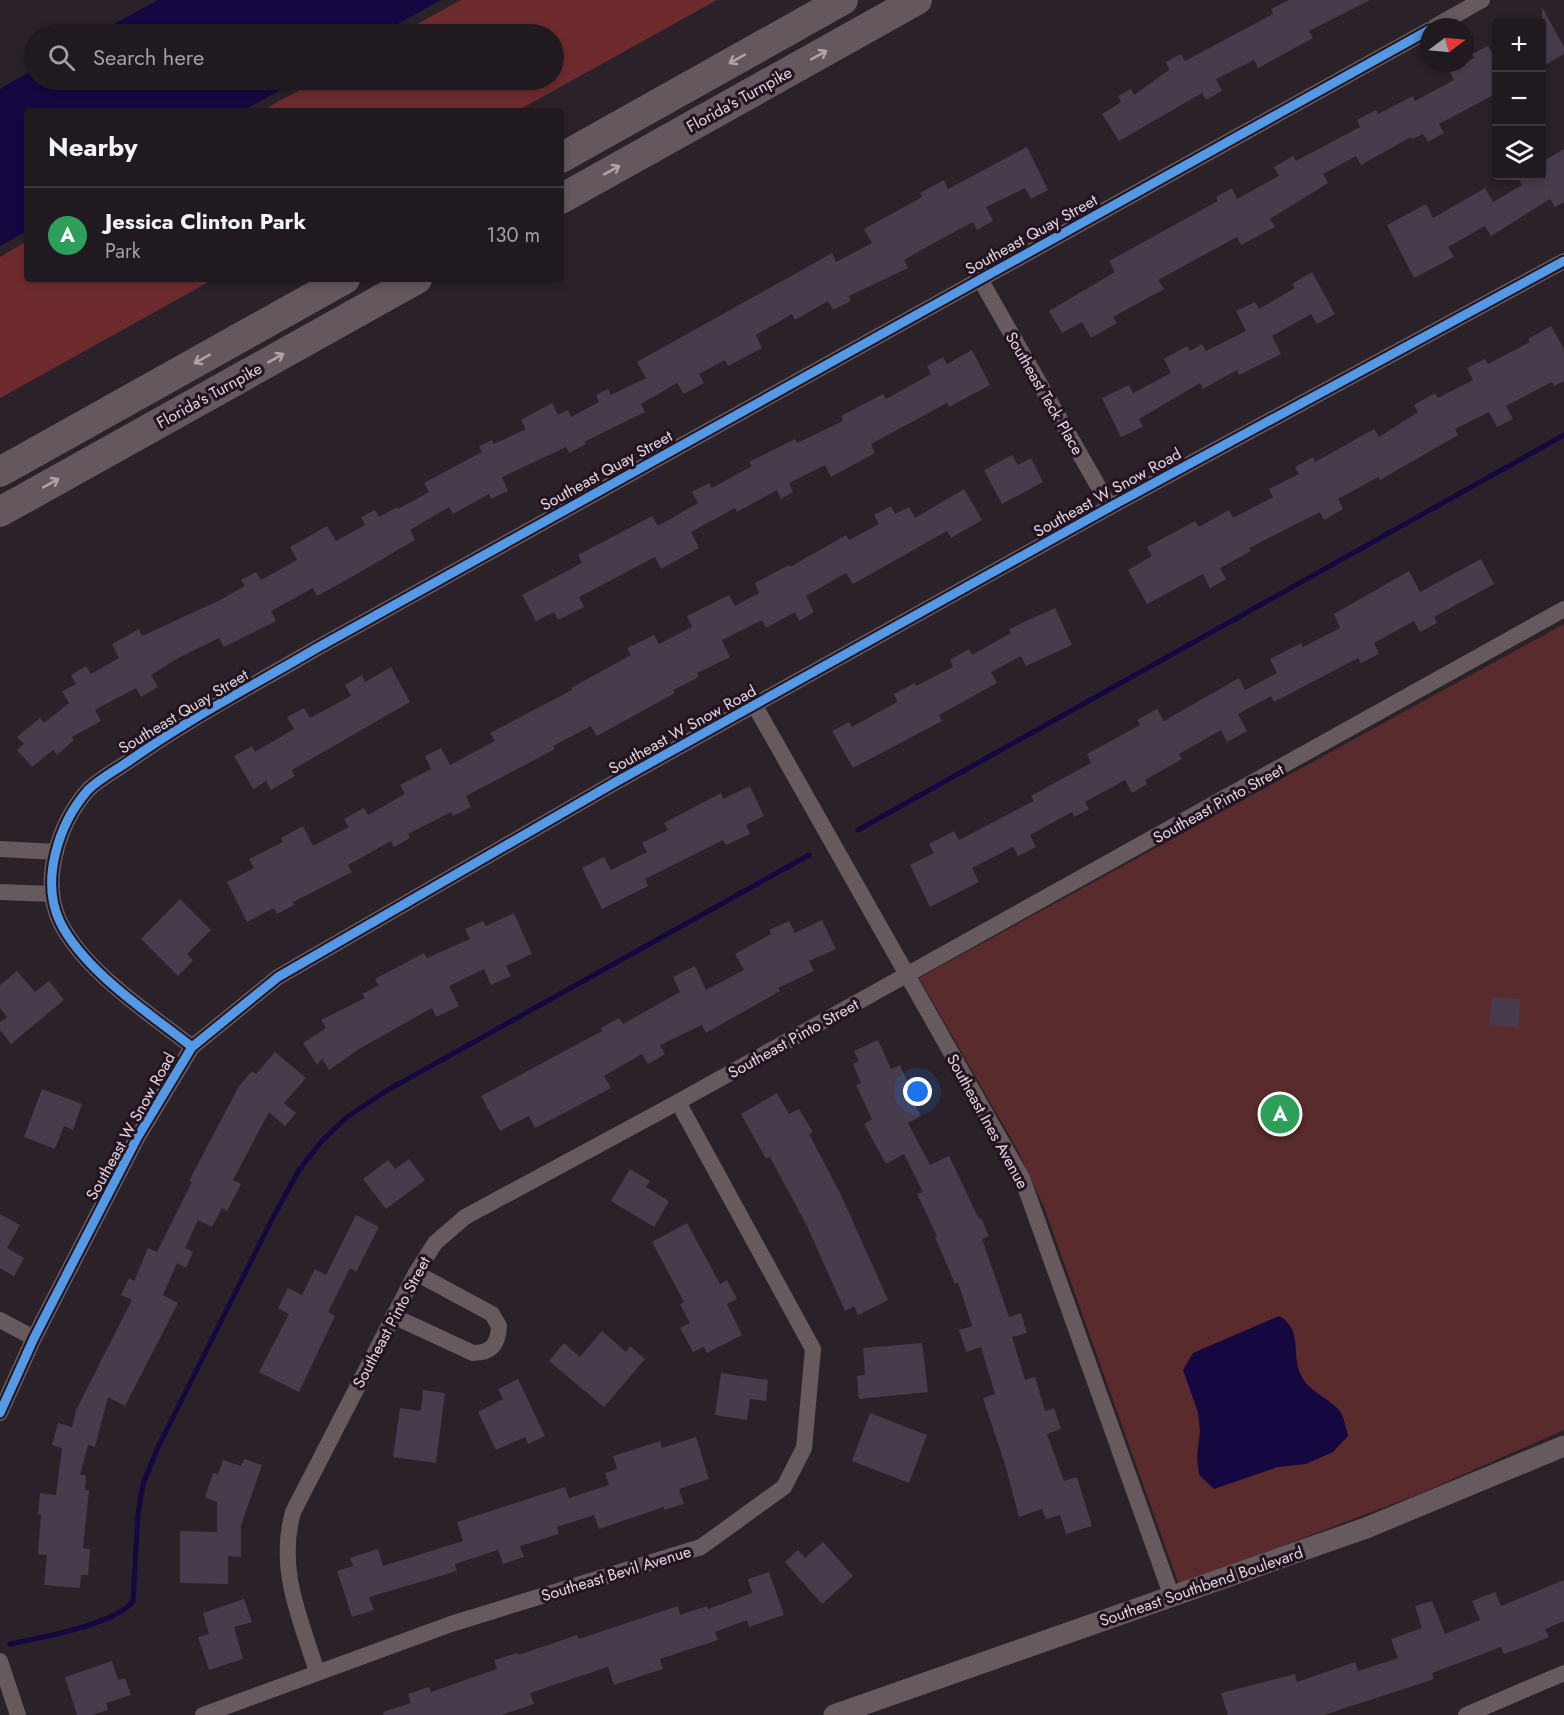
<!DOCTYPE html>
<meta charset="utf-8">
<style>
:root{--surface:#20191f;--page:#2d262c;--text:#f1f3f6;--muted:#a2a0a4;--line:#3d383d;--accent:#1a73e8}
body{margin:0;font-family:Jost,sans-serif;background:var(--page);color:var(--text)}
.controls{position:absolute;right:18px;top:18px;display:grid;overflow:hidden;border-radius:6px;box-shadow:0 3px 9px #0003}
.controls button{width:54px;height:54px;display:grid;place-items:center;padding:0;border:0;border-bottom:2px solid var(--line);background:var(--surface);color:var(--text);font:30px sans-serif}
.compass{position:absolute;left:1420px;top:18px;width:54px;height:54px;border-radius:50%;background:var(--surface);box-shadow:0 3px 9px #0003;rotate:74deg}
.you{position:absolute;left:918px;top:1092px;width:21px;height:21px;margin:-15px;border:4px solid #fff;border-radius:50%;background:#1a73e8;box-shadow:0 0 0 9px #1a73e833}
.badge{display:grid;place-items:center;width:39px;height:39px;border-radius:50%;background:var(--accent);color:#fff;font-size:20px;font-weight:700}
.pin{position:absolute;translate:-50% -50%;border:3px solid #fff;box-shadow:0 2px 6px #0006}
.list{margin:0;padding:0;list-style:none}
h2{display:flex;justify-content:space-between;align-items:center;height:78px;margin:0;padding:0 24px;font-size:26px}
h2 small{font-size:20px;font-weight:400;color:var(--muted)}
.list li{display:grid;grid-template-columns:39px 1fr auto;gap:18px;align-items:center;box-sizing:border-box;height:96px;padding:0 24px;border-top:2px solid var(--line)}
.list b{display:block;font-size:22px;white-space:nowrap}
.list p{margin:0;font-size:20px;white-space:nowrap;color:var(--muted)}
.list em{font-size:20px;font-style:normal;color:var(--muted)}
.icon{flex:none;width:33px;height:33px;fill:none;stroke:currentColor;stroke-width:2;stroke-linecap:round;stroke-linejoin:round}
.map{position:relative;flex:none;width:1564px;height:1715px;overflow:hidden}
.search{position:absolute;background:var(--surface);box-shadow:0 3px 9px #0003;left:24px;top:24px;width:540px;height:66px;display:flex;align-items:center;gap:15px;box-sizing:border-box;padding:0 21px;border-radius:33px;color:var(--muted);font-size:22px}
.panel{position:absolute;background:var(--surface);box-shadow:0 3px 9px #0003;left:24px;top:108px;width:540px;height:174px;border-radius:6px}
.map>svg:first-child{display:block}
</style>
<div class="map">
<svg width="1564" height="1715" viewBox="0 0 1564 1715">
<rect width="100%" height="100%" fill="#2a2129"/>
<polygon fill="#5a2b2c" points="1564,624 1564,1430 1419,1494 1179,1585 1044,1207 1017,1149 919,978"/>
<g fill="#6d2b2e">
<polygon points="461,0 717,0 517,111 261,111 318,80 554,80 554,34 399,34"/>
<polygon points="27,241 27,279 214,279 0,398 0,257"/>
</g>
<g fill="#150740">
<polygon points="158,0 441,0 380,34 96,34"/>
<polygon points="34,69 34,80 299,80 242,111 27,111 27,231 0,246 0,89"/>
<path d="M1279,1316C1305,1330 1289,1357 1303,1379C1311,1392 1328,1398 1339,1410C1344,1416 1346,1428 1348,1436L1333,1452L1306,1464L1278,1467L1214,1489L1199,1475L1197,1457L1200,1431L1198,1412L1183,1370L1193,1353Z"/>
</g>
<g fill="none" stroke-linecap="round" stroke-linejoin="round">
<g stroke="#150740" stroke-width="5">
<polyline points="858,830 1564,435"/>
<path d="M10,1644C39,1638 117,1624 133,1601L138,1514L143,1484L159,1445L272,1219L299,1170L322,1141L347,1117L386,1091L809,855"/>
</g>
</g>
<g fill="#473c4c">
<polygon points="1289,0 1370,0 1309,31 1313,38 1258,68 1254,60 1216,79 1222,91 1206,100 1202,93 1119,141 1102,114 1121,102 1118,96 1131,89 1134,95 1169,70 1166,62 1181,54 1185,61 1273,14 1271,9"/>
<polygon points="1542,7 1564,47 1564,54 1542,67"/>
<polygon points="1488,46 1497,61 1497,93 1439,124 1444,133 1428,142 1423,134 1412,139 1411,137 1361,165 1356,156 1323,174 1328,183 1270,219 1275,227 1241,245 1237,237 1158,280 1164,289 1113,317 1117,323 1091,338 1082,322 1062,333 1049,311 1115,272 1109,261 1218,201 1216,197 1232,188 1237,199 1279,176 1274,167 1293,156 1296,161 1360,127 1357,120 1376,110 1378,114 1413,96 1415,101 1454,80 1449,71 1474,58 1472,54"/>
<polygon points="1027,147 1048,190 1031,199 1025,188 986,207 993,221 977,230 973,222 930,245 904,260 908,268 849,296 851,301 833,310 828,301 795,320 792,314 756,335 762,348 728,366 725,360 699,374 704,383 684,394 677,383 641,404 645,412 584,442 586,444 569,453 566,447 502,477 508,491 491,499 489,494 453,514 449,507 410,530 415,540 355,575 317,596 313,588 271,611 276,621 224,647 219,638 178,658 151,675 158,687 141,697 136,688 95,710 101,721 72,737 74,740 57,755 53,750 32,767 17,750 24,744 17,737 40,718 44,723 69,703 62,691 76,684 71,675 86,666 91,674 119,658 112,644 139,629 142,636 220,600 245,586 241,580 256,572 261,580 297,560 290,547 327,526 336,541 365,525 361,517 375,510 379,517 397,507 398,509 429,492 424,483 482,452 479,446 492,440 494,444 526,429 521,420 552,403 558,415 568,410 571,417 599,402 596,395 608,389 611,395 646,378 637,362 832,253 836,262 872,243 864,229 922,197 920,193 944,180 948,189"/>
<polygon points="1564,149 1564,202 1555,207 1550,199 1491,236 1485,226 1448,247 1454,257 1414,278 1387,225 1426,204 1433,218 1485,188 1493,202 1522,185 1517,176 1542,176 1542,162"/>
<polygon points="1312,272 1335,314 1317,324 1311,314 1272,336 1281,354 1239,375 1237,370 1203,389 1200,383 1139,419 1143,427 1121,437 1102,398 1129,385 1133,393 1171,373 1164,359 1187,346 1190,351 1202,344 1206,351 1246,331 1236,311 1255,302 1259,309 1295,288 1292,284"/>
<polygon points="1551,326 1564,349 1564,381 1554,386 1552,382 1506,406 1513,419 1497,427 1489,412 1455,429 1458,435 1380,480 1378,477 1338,499 1343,509 1324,520 1320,512 1249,548 1251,551 1220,568 1226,579 1210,588 1203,574 1147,604 1128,570 1152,556 1147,547 1195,521 1199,527 1229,510 1233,518 1273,497 1269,489 1299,474 1295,467 1313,457 1315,462 1374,429 1379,437 1418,412 1414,405 1435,393 1438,398 1473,380 1467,368 1485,359 1488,364 1530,342 1528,339"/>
<polygon points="972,350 990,385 949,407 947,403 871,444 875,453 831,477 825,465 789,483 793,492 781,499 777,490 737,512 735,508 691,532 699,548 661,569 655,557 579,597 584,607 558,620 554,612 536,621 522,595 582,563 578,555 652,516 658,526 698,503 692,492 709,483 712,488 752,466 749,462 795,439 797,443 843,421 841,416 883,394 886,399 931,374 927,366 943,357 947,364"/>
<polygon points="1012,455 1018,465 1031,458 1043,482 1002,504 984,470"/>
<polygon points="964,489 982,520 951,538 947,531 853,584 846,573 806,596 814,612 799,621 795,612 766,628 762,620 722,640 730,657 697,673 699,677 673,690 675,693 597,736 591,726 553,746 555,749 466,796 471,807 453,816 451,812 408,834 410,838 394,847 391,841 348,865 352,872 293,902 294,905 277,914 274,908 247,922 227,882 254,868 249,859 283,842 281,838 303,826 313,846 349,827 344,819 364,808 368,815 405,794 400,785 431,769 425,756 441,748 450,765 495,741 490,733 572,690 571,688 631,655 627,648 654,635 659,644 692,627 687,616 729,595 735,606 759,593 755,583 789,565 790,567 846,535 849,540 879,524 874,515 891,506 895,514 909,507 915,518"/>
<polygon points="1481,559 1494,584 1434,617 1437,623 1420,632 1414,621 1374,643 1379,654 1361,663 1358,658 1274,702 1271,696 1238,714 1247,731 1227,742 1221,730 1179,754 1182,759 1145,780 1147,784 1132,793 1125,780 1085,802 1089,809 1074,817 1072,812 1030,835 1036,847 1018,856 1013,847 972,868 979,882 930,907 910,865 934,853 929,844 954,831 959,840 1034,801 1031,796 1091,763 1087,754 1140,725 1137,720 1157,709 1164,721 1239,678 1245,690 1277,673 1270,659 1301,643 1303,647 1340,628 1334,614 1409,571 1420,592"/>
<polygon points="1055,608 1072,645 1026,666 1021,656 991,672 997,683 939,715 942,721 853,768 832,731 849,722 852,727 897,702 894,694 915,683 916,686 953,667 950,660 969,649 972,655 1011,633 1009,629"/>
<polygon points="391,667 410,702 292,770 295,776 271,790 266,781 253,789 234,756 252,746 255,752 294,729 287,717 304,708 310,718 351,696 345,685 362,675 365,682"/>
<polygon points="750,786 764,816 746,825 750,834 726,845 723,840 645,879 648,886 602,909 582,868 604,857 611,870 647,852 642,843 668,830 664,823 721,793 723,799"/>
<polygon points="180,899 211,930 187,954 193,960 178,976 141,939"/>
<polygon points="514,913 532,954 506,966 511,976 491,985 484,969 449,986 459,1006 436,1017 432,1008 359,1049 329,1070 322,1059 317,1065 303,1043 326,1028 321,1020 365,998 362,994 379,985 375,979 424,953 427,958 470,939 465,929 483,921 486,926"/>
<polygon points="822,920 836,949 809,961 814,971 778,988 780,991 706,1033 702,1025 660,1045 665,1054 648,1064 642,1054 604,1076 611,1088 564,1113 535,1128 529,1116 500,1131 481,1096 602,1031 601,1028 619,1018 623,1024 680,992 673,977 695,966 706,990 744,970 735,954 771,934 769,930 789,921 795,933"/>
<polygon points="17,971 35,992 49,981 64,1000 11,1044 0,1030 0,1022 7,1017 0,1008 0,985"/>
<polygon points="1492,997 1521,999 1518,1027 1489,1025"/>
<polygon points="878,1040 891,1069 900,1065 908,1083 904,1084 921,1116 908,1123 930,1165 949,1156 979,1219 981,1218 989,1236 982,1239 1009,1317 1021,1313 1027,1333 1012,1337 1025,1380 1035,1377 1045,1411 1054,1408 1061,1429 1047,1434 1064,1481 1077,1477 1092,1526 1066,1534 1060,1515 1046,1519 1042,1509 1019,1517 1005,1464 983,1398 995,1394 981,1347 966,1352 959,1330 972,1326 958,1282 955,1284 935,1237 937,1236 917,1194 923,1192 904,1154 886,1164 864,1124 872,1119 856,1085 861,1083 853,1064 859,1061 854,1051"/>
<polygon points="275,1052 306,1078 284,1103 296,1113 285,1126 269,1112 233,1180 241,1184 227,1211 222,1208 212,1227 198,1220 185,1248 193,1252 186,1268 177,1263 163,1295 178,1303 125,1406 108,1397 95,1447 88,1445 80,1475 86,1475 85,1490 89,1490 83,1548 90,1549 88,1575 81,1575 80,1588 44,1585 47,1555 38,1554 41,1515 38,1514 40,1493 56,1495 62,1448 52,1445 58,1423 72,1427 76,1410 132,1300 121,1295 129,1278 134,1281 148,1248 157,1252 192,1182 189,1181 239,1086 252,1071 256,1074"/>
<polygon points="42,1089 82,1104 73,1130 64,1126 55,1149 24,1137"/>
<polygon points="777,1093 789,1114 799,1109 813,1132 809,1134 841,1195 888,1300 858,1315 854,1306 845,1311 807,1226 770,1157 766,1159 741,1114"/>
<polygon points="409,1159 425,1180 386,1209 363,1179 388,1160 395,1169"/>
<polygon points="630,1169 650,1181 646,1187 669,1201 654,1227 611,1201"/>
<polygon points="0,1214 20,1225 7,1248 24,1258 14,1276 0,1268"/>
<polygon points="356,1215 379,1227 356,1272 350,1268 328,1312 335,1316 299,1392 259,1372 289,1314 278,1308 288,1288 302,1295 315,1269 326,1275"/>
<polygon points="687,1223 720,1284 727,1280 737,1299 727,1304 742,1335 707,1353 704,1347 693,1352 680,1328 690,1323 680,1304 684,1302 652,1242"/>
<polygon points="602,1331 626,1352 630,1346 645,1359 604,1407 549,1361 564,1343 580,1357"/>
<polygon points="922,1343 928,1392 859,1399 857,1376 865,1375 863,1348"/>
<polygon points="721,1373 768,1380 766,1401 750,1399 747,1420 715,1415"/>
<polygon points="518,1379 545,1436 528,1444 525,1437 496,1450 478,1412 503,1399 498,1389"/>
<polygon points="423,1390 445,1393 436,1463 393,1457 400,1408 421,1411"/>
<polygon points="870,1413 927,1435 909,1483 852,1461"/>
<polygon points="696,1437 709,1479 679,1489 684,1504 664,1510 664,1507 599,1529 594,1515 557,1527 559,1534 520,1546 524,1557 503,1564 498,1550 455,1564 457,1571 369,1597 374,1610 352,1617 337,1571 353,1566 350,1558 378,1549 383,1566 463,1541 457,1522 565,1487 569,1498 609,1485 605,1473 617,1469 613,1456 660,1441 662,1448"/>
<polygon points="244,1459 262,1465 241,1525 241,1557 228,1556 228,1584 180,1583 180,1531 217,1532 217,1502 205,1497 213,1473 218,1474 223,1460 241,1466"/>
<polygon points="823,1542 853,1576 822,1604 785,1562 798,1550 805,1558"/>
<polygon points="769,1572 784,1615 749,1627 747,1620 715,1632 718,1640 660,1659 663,1669 614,1685 608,1667 530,1693 534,1704 501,1715 384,1715 383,1712 411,1703 408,1694 429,1687 431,1692 497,1669 494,1660 517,1653 518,1655 577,1635 579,1639 678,1606 680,1615 707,1606 708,1609 752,1593 748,1579"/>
<polygon points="1564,1580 1564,1621 1545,1629 1549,1637 1532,1644 1504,1654 1501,1647 1432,1673 1434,1679 1324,1715 1228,1715 1221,1693 1295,1674 1297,1682 1355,1662 1358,1671 1398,1658 1391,1639 1422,1628 1415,1606 1432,1601 1445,1634 1480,1620 1472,1601 1495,1592 1501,1606"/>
<polygon points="244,1599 252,1622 234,1627 243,1659 209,1670 198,1637 209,1634 203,1613"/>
<polygon points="112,1661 118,1680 125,1678 131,1695 106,1703 108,1710 92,1715 77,1715 65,1677"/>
</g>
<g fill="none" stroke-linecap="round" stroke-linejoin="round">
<g stroke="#665a5f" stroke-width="16">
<polyline points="1434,27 1482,0"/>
<polyline points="980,279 1110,507"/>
<polyline points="755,706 1022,1178 1172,1597"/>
<polyline points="0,849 56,852"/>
<polyline points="0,892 52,894"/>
<path d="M192,1047C149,1013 85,972 60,922C40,880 59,823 88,790C99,779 116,770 129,761C188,719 254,685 317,648L1429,30"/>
<path d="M393,1316L473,1353C492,1353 498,1344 499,1326L492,1314L416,1273"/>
<polyline points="0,1320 34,1338"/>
<polyline points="0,1413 34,1338 137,1138 192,1047 278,977 614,783 1110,507 1564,261"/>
<polyline points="0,1661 18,1715"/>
<path d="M317,1672C300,1617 277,1570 293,1512L416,1273L435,1243L465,1217L678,1102L1564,609"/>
<polyline points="203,1715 451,1624 701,1547 784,1487 804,1448 813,1349 678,1102"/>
<polyline points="1466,1715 1564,1673"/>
</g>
<polyline stroke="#665a5f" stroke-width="21" points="834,1715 1366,1528 1564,1446"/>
<g stroke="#65575e" stroke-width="30">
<polyline points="561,158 843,0"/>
<polyline points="561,199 917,0"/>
<polyline points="0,472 345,279"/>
<polyline points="0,512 417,279"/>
</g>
<defs>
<g id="cycleway">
<path d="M192,1047C149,1013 85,972 60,922C40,880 59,823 88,790C99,779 116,770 129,761C188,719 254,685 317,648L1429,30"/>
<polyline points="0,1413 34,1338 137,1138 192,1047 278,977 614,783 1110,507 1564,261"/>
</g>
</defs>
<use href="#cycleway" stroke="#241422" stroke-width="13"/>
<use href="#cycleway" stroke="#5399e6" stroke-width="9"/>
</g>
<defs><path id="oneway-shaft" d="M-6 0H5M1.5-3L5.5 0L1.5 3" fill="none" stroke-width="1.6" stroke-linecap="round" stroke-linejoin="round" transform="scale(1.5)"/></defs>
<g stroke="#afa3ab">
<use href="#oneway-shaft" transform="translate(819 55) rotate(-29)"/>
<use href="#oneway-shaft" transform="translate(737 59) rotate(151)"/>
<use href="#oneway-shaft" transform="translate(612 170) rotate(-29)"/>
<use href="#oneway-shaft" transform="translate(276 358) rotate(-29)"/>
<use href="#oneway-shaft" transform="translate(202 359) rotate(151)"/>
<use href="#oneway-shaft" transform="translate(51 483) rotate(-29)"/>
</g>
<g text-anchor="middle" stroke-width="6" stroke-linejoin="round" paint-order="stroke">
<g font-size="16" fill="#e1d5de" stroke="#241422">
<text transform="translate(739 99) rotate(-29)" y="6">Florida's Turnpike</text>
<text transform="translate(1031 234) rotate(-29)" y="6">Southeast Quay Street</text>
<text transform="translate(1045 393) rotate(60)" y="6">Southeast Teck Place</text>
<text transform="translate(209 395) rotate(-29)" y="6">Florida's Turnpike</text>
<text transform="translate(606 470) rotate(-29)" y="6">Southeast Quay Street</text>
<text transform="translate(1107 492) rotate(-29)" y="6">Southeast W Snow Road</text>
<text transform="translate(183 711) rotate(-31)" y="6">Southeast Quay Street</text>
<text transform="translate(682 729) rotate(-29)" y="6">Southeast W Snow Road</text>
<text transform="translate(1218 803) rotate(-29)" y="6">Southeast Pinto Street</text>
<text transform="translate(793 1038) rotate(-29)" y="6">Southeast Pinto Street</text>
<text transform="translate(988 1121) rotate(61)" y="6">Southeast Ines Avenue</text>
<text transform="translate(130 1126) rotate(-61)" y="6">Southeast W Snow Road</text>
<text transform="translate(391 1322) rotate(-62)" y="6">Southeast Pinto Street</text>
<text transform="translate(616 1573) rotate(-17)" y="6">Southeast Bevil Avenue</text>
<text transform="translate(1201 1586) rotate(-19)" y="6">Southeast Southbend Boulevard</text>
</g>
</g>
</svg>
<div class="controls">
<button>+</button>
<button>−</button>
<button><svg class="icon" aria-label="layers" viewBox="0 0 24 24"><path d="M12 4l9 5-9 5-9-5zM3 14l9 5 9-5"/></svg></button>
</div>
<svg class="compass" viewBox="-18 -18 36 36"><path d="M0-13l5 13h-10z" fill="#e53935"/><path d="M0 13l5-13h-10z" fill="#a2a0a4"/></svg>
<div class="you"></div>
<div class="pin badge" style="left:1280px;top:1114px;background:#2e9e5b">A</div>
<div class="search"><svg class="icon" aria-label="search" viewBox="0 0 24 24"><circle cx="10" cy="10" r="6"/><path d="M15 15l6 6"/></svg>Search here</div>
<section class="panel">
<h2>Nearby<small></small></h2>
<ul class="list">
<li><span class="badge" style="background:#2e9e5b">A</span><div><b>Jessica Clinton Park</b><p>Park</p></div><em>130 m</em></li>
</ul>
</section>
</div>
